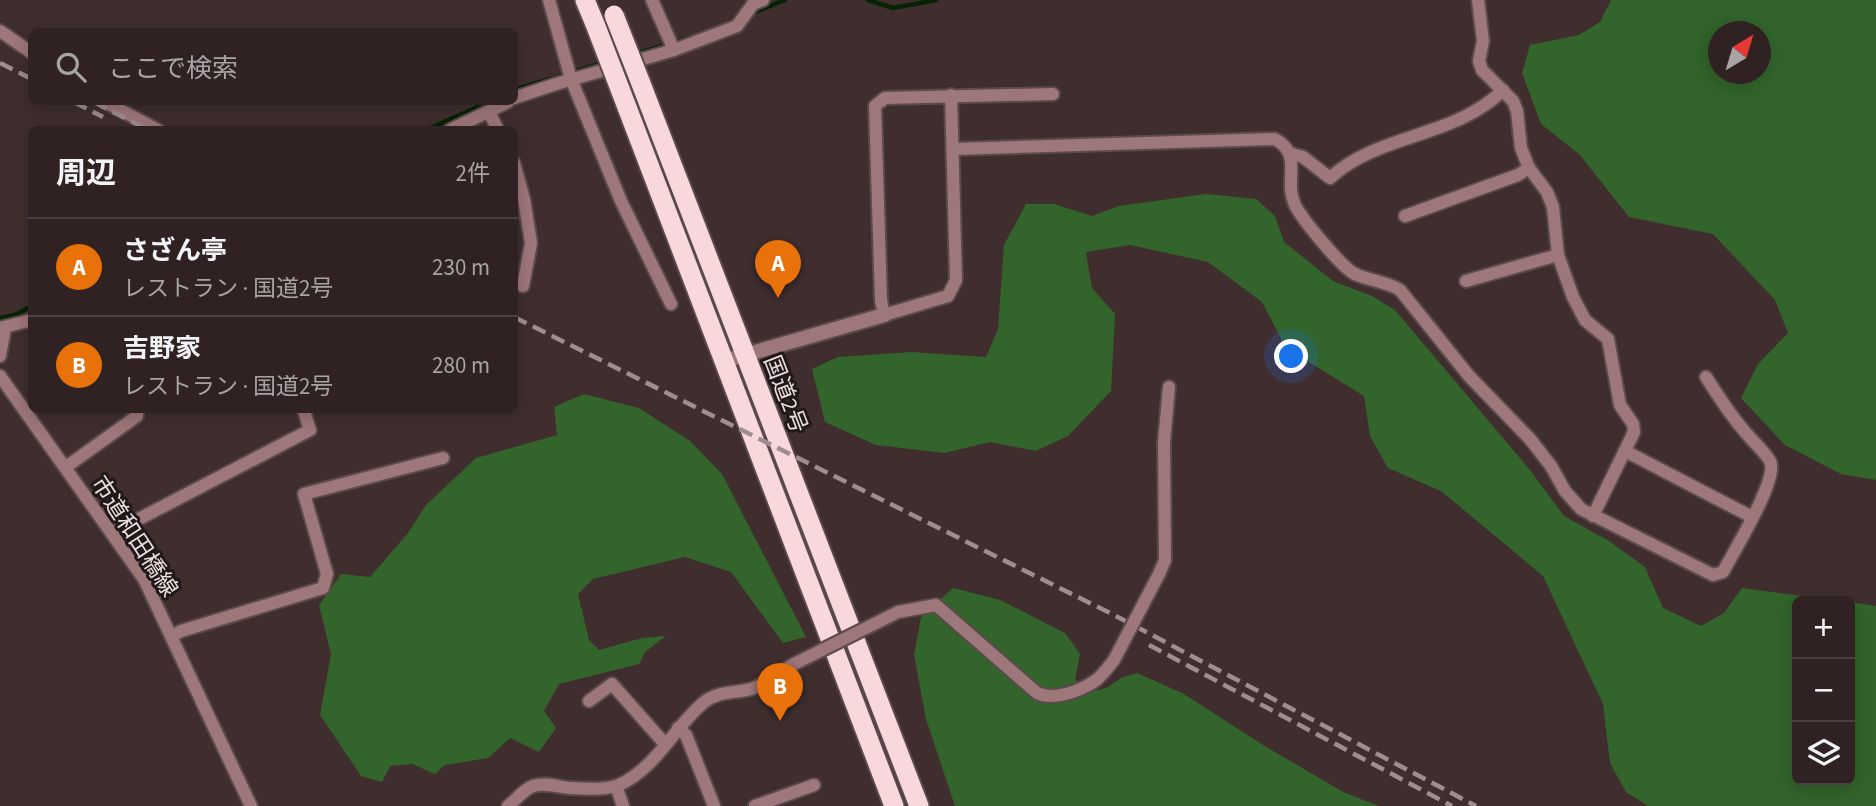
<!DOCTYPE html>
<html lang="ja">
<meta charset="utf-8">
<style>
:root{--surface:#302223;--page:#3c2f30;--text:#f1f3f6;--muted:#a8a4a6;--line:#4b3f41;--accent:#1a73e8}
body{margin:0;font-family:"Source Sans 3","Noto Sans JP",sans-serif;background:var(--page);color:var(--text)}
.controls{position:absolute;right:21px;bottom:21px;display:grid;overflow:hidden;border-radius:10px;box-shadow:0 4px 18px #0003}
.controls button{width:63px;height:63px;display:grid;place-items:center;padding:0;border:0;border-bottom:2px solid var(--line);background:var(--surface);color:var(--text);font:35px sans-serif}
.compass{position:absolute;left:1708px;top:21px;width:63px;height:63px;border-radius:50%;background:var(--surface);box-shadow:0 4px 18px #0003;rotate:38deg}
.you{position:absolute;left:1292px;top:357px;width:24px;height:24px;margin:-18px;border:5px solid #fff;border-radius:50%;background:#1a73e8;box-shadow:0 0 0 10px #1a73e833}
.badge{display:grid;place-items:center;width:46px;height:46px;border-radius:50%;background:var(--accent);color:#fff;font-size:23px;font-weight:700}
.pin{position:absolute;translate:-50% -58px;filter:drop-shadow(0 2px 4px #0008)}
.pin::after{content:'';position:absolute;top:37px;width:24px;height:21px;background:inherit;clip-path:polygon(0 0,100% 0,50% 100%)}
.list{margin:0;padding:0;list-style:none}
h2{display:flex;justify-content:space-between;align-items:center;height:91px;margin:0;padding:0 28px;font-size:30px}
h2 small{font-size:23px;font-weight:400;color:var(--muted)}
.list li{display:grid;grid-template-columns:46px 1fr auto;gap:21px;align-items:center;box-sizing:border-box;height:98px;padding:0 28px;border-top:2px solid var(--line)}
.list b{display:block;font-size:26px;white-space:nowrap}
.list p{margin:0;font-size:23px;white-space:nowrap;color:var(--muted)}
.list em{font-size:23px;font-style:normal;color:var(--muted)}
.icon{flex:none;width:38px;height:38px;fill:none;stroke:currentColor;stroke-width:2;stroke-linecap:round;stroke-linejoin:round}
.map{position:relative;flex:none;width:1876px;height:806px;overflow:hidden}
.search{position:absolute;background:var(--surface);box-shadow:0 4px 18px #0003;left:28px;top:28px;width:490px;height:77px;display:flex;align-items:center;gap:18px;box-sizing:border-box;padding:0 24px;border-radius:10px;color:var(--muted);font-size:26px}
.panel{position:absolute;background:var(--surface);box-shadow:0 4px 18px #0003;left:28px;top:126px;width:490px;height:287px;border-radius:10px}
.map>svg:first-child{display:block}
</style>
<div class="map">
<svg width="1876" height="806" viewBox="0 0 1876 806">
<rect width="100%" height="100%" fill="#402e2f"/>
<g fill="#32642b" fill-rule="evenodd">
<path d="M1611,0H1876V480L1841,474L1785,445L1741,398L1758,364L1788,333L1775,300L1713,234L1629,217L1580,155L1541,124L1522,73L1530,45L1579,35L1600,22ZM1718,32H1760V74H1718Z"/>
<polygon points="1206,194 1256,199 1275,216 1284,242 1333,281 1372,296 1395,310 1530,470 1564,516 1609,541 1645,567 1663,608 1701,626 1724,613 1742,588 1841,601 1797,601 1797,780 1850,780 1850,602 1876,606 1876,806 1648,806 1626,792 1610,763 1603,704 1543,576 1441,491 1388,468 1370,436 1364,396 1286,348 1262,302 1208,262 1130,245 1086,252 1092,288 1115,314 1111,391 1068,436 1036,451 990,442 945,453 876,445 825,422 812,369 838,357 911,352 986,357 998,329 1004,245 1026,204 1054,204 1092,216 1119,206"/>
<polygon points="584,394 639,408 690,441 722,474 806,637 783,643 731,572 685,557 593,579 578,594 589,640 599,650 642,638 666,636 645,652 639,664 559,684 544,711 556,728 539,752 510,738 488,758 445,765 435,774 412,764 390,766 382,782 361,776 320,715 331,654 319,605 341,574 370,577 408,533 426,505 476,458 557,435 554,407"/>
<polygon points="953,588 1000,600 1065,633 1080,654 1075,679 1089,692 1106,688 1123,677 1137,673 1184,694 1263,745 1343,792 1379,806 955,806 926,719 914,655 921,617"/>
</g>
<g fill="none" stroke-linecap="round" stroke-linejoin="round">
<g stroke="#062203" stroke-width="4.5">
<polyline points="868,0 893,8 936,0"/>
<polyline points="750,14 785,0"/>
<polyline points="635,54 693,37"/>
<polyline points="514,90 606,62"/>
<polyline points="426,130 489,102"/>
<polyline points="0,318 15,315 32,306"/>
</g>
<defs>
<g id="minor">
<polyline points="549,0 571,79 621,201 671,304"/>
<polyline points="652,0 674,50"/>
<polyline points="1478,0 1483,41 1479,61 1482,70 1513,101 1517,111 1521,148 1529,168 1547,192 1553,207 1558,255 1573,297 1585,320 1608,339 1620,405 1633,424 1634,432 1593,516"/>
<polyline points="0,31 32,53"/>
<polyline points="951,95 956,280 948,296 884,315 881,300 875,106 885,98 1053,94"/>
<polyline points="514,98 556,84 674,50 737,26 753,4 763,0"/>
<polyline points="105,102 158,130"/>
<polyline points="489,112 498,130"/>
<polyline points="450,130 508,102"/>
<path d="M954,149L1275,139C1304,155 1283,180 1295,205C1302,219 1342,268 1355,274C1370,281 1386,281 1400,290L1469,376L1530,439L1551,466L1565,491L1581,509L1713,575L1723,572C1734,551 1775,485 1771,464C1770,458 1762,451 1758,446C1737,425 1722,402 1706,377"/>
<path d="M1292,154L1303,157L1330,178C1379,133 1455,138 1503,90"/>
<polyline points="514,163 524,199 531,243 523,286"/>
<polyline points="1405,216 1518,175 1529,168"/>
<polyline points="1466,281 1558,255"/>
<polyline points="0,328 32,320"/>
<polyline points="0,356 5,328"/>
<polyline points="0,376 144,579 251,806"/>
<polyline points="1625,451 1752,517"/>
<polyline points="66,467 137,416 137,410"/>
<polyline points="112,533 310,430 304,411"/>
<polyline points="1159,574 1165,560 1164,442 1169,387"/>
<path d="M898,612L936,605L1037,693C1054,701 1080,691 1095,681C1102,676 1109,666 1114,660"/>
<polyline points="172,636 181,631 323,588 327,574 304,494 443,458"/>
<polyline points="589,701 612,684 665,744"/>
<polyline points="678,728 686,735 714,806"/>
<polyline points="616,786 623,806"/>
<path d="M508,806C516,800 524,789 533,786C546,782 558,787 571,788C584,789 606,790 619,785C656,768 673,729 703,703C718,690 737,694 754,688C771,681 784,668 800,661"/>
<polyline points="755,806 814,785"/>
</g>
<polyline id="tertiary" points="724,361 884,315"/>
<g id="trunk">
<polyline points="585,0 595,24"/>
<polyline points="640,81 919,806"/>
<polyline points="620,89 894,806"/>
</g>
</defs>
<use href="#minor" stroke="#5b4a4b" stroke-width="16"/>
<use href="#tertiary" stroke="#5b4a4b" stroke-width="18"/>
<use href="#trunk" stroke="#5b4a4b" stroke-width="23"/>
<use href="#minor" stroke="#9e777a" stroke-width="12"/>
<use href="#tertiary" stroke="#9e777a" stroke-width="14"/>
<use href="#trunk" stroke="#f8d8da" stroke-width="19"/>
<g stroke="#9e8e8f" stroke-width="4.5" stroke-dasharray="14 7" stroke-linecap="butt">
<polyline points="0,63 32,79"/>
<polyline points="74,102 103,117"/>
<polyline points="94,102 148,130"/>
<polyline points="514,317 1114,615 1476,806"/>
<polyline points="1149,645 1452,806"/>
</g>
<defs>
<g id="minor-bridge">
<polyline points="1114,660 1159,574"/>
<polyline points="800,661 898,612"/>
</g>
<g id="trunk-bridge">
<polyline points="614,15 640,81"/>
<polyline points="595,24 620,89"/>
</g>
</defs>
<use href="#minor-bridge" stroke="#5b4a4b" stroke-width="16" stroke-linecap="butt"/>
<use href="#trunk-bridge" stroke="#5b4a4b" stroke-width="23" stroke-linecap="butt"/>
<use href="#minor-bridge" stroke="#9e777a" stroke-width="12"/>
<use href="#trunk-bridge" stroke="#f8d8da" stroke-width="19"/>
</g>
<g text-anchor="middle" stroke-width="6" stroke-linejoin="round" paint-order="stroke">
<g font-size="23" fill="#ebdedf" stroke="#211819">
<text transform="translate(786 394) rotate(69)" y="8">国道2号</text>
<text transform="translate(135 536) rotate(57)" y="8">市道和田橋線</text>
</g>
</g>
</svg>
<div class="controls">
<button>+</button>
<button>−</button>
<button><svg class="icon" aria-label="layers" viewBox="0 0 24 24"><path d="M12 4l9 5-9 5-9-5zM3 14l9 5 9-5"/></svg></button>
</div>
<svg class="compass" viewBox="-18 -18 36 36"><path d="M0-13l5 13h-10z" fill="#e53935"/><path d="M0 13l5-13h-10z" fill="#a8a4a6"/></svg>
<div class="you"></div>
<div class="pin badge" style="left:778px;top:298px;background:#e8710a">A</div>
<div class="pin badge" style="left:780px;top:721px;background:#e8710a">B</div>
<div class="search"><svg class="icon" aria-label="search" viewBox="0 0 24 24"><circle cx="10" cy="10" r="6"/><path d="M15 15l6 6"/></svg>ここで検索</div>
<section class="panel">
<h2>周辺<small>2件</small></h2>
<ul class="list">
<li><span class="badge" style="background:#e8710a">A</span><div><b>さざん亭</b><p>レストラン · 国道2号</p></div><em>230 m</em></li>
<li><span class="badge" style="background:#e8710a">B</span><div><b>吉野家</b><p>レストラン · 国道2号</p></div><em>280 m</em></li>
</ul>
</section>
</div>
